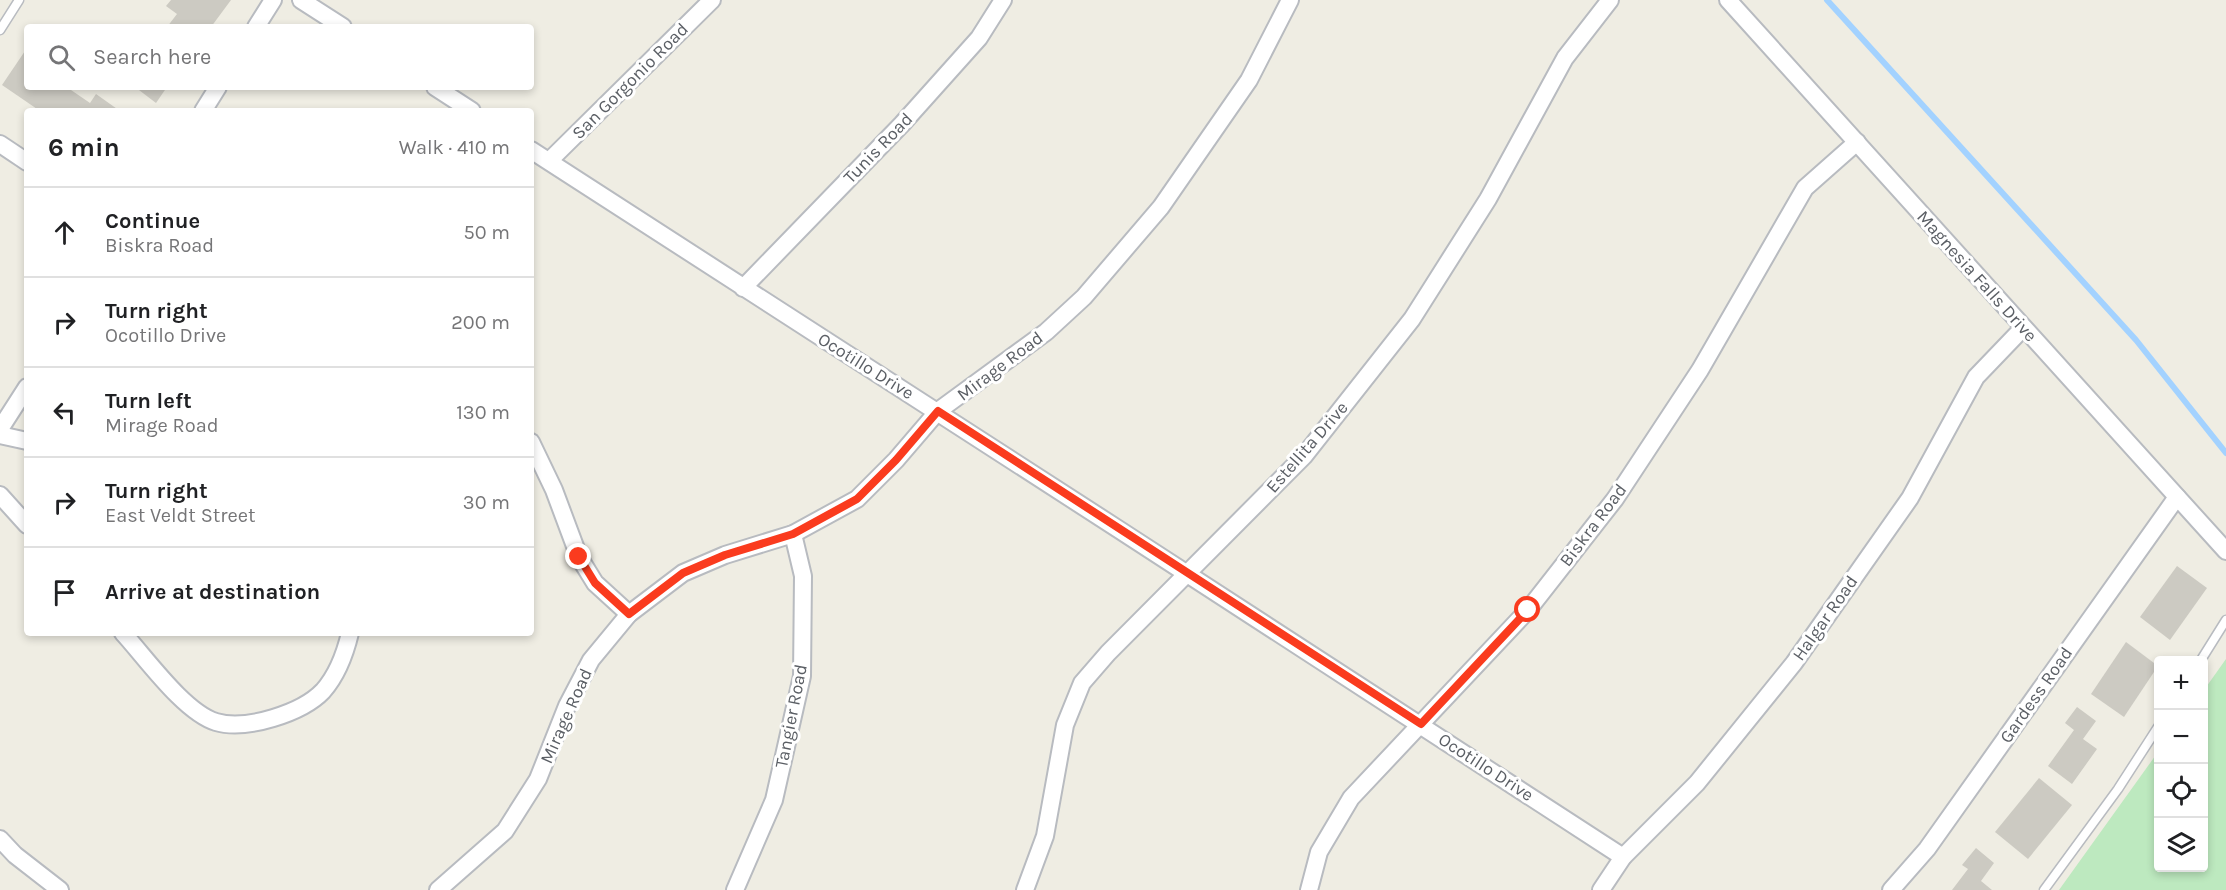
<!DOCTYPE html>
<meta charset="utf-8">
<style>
:root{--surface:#fff;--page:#f2f2f2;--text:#202124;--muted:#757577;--line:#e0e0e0}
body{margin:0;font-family:Karla,sans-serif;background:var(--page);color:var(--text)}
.controls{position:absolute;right:18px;bottom:18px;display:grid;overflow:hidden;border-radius:6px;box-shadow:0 3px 9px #0003}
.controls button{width:54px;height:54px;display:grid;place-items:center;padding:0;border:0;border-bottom:2px solid var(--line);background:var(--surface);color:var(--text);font:30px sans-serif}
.stop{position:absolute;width:18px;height:18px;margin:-14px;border:4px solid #fa3b1e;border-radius:50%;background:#fff}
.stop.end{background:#fa3b1e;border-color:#fff;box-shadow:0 2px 6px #0008}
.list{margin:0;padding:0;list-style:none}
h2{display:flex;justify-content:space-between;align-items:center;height:78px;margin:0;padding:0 24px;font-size:26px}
h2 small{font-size:20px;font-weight:400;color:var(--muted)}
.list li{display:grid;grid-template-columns:39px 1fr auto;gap:18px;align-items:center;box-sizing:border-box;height:90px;padding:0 24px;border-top:2px solid var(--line)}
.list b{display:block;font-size:22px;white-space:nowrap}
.list p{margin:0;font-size:20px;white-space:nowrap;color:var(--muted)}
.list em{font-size:20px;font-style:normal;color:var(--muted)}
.icon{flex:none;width:33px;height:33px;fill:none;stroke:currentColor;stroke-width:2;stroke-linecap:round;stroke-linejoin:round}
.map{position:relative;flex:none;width:2226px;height:890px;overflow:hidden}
.search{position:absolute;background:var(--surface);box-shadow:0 3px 9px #0003;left:24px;top:24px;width:510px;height:66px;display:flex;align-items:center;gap:15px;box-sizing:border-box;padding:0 21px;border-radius:6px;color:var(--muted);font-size:22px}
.panel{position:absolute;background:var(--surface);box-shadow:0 3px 9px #0003;left:24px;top:108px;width:510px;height:528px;border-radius:6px}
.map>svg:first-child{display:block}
</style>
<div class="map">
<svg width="2226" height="890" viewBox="0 0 2226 890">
<rect width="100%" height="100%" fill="#efede3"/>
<polygon fill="#bde9bf" points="2226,659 2226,890 2059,890 2158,752 2158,868 2204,868 2204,690"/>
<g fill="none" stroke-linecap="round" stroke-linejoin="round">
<polyline stroke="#a3d2ff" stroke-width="6" points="1827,0 2136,340 2226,453"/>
</g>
<g fill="#cccac2">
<polygon points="171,0 231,0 211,27 167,27 177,14 166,6"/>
<polygon points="27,48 27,87 73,87 71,90 90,103 96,94 120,111 40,111 2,85"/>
<polygon points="135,87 167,87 156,103"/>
<polygon points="2177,566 2207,588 2170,640 2140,617"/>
<polygon points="2126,642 2158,666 2124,717 2091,694"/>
<polygon points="2077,707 2096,721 2083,739 2097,749 2072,784 2048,766 2074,730 2065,723"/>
<polygon points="2039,778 2072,805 2028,859 1995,832"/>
<polygon points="1976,848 1994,863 1981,881 1992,890 1952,890 1968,869 1962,865"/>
</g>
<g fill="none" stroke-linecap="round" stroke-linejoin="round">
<defs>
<g id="service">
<polyline points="0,30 19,0"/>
<polyline points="2201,660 2226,620"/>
<polyline points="2044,890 2118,789 2158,727"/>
</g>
<g id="minor">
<polyline points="301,0 343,27"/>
<polyline points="1728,0 2226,551"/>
<polyline points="256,27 273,0"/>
<polyline points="435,87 472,111"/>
<polyline points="203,111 218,87"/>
<polyline points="0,144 27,162"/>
<path d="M531,150C894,386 1261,619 1623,857"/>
<polyline points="549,161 712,0"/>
<polyline points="743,288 902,124 979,38 1003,0"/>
<polyline points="0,429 27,387"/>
<polyline points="0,435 27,441"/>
<polyline points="531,442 554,490 579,557 595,583 629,614"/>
<polyline points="0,495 27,525"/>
<path d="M123,633C146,658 184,712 216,722C246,731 302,713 323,691C338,674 345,654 350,633"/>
<polyline points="0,839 15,855 60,890"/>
<polyline points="438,890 505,831 538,779 567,706 591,660 629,614 683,573 725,555 793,534 857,499 896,460 938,411 1046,332 1084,297 1161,207 1249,80 1290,0"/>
<polyline points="735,890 774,800 802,676 803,576 793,534"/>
<polyline points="1025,890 1045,836 1065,725 1082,683 1108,653 1304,456 1412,319 1488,199 1565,58 1610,0"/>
<polyline points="1309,890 1319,852 1351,798 1528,610 1615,499 1700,370 1805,188 1857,142"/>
<polyline points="1601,890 1623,857 1697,783 1794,663 1910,498 1976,377 2023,328"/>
<polyline points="1891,890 1927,849 2177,497"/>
</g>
</defs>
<use href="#service" stroke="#b8bbc0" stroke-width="11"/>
<use href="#minor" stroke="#b8bbc0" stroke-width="20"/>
<use href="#service" stroke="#fff" stroke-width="8"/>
<use href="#minor" stroke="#fff" stroke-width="16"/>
</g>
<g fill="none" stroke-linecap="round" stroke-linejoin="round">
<polyline stroke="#fa3b1e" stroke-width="8" points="579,557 595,583 629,614 683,573 725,555 793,534 857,499 896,460 938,411 1421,724 1528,610"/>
</g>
<g text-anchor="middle" stroke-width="6" stroke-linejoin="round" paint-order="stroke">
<g font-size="18" fill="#5b5f65" stroke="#fff">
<text transform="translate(630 81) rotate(-45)" y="6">San Gorgonio Road</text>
<text transform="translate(878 148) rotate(-46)" y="6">Tunis Road</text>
<text transform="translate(1977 276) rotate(48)" y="6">Magnesia Falls Drive</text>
<text transform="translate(866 366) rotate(32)" y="6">Ocotillo Drive</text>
<text transform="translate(1000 366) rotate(-37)" y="6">Mirage Road</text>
<text transform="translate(1307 447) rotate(-49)" y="6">Estellita Drive</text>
<text transform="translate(1593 525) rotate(-53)" y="6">Biskra Road</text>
<text transform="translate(1825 618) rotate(-55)" y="6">Halgar Road</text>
<text transform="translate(2036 695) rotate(-55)" y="6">Gardess Road</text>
<text transform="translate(566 716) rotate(-66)" y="6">Mirage Road</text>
<text transform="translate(791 716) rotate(-79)" y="6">Tangier Road</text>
<text transform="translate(1486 767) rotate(33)" y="6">Ocotillo Drive</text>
</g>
</g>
</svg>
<div class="controls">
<button>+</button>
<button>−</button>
<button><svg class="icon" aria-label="locate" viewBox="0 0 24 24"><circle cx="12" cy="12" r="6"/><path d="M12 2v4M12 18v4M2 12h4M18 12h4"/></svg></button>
<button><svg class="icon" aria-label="layers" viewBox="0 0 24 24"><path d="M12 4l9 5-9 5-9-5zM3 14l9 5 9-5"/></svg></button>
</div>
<div class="stop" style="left:1528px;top:610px"></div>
<div class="stop end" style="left:579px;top:557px"></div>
<div class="search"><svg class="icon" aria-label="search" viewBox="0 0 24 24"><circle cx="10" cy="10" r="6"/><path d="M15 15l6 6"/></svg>Search here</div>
<section class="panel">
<h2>6 min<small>Walk · 410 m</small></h2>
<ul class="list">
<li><svg class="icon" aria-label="ahead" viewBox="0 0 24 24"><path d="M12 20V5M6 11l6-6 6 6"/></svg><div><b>Continue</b><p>Biskra Road</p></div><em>50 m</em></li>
<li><svg class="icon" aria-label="right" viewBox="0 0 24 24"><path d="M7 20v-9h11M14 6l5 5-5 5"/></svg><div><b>Turn right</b><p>Ocotillo Drive</p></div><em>200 m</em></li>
<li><svg class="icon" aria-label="left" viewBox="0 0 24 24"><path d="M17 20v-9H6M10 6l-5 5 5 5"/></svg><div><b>Turn left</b><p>Mirage Road</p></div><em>130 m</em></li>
<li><svg class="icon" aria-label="right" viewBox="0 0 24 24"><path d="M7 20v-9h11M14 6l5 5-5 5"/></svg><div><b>Turn right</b><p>East Veldt Street</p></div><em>30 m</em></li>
<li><svg class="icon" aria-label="arrive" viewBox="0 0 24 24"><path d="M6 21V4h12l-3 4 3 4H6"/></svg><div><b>Arrive at destination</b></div></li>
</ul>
</section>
</div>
